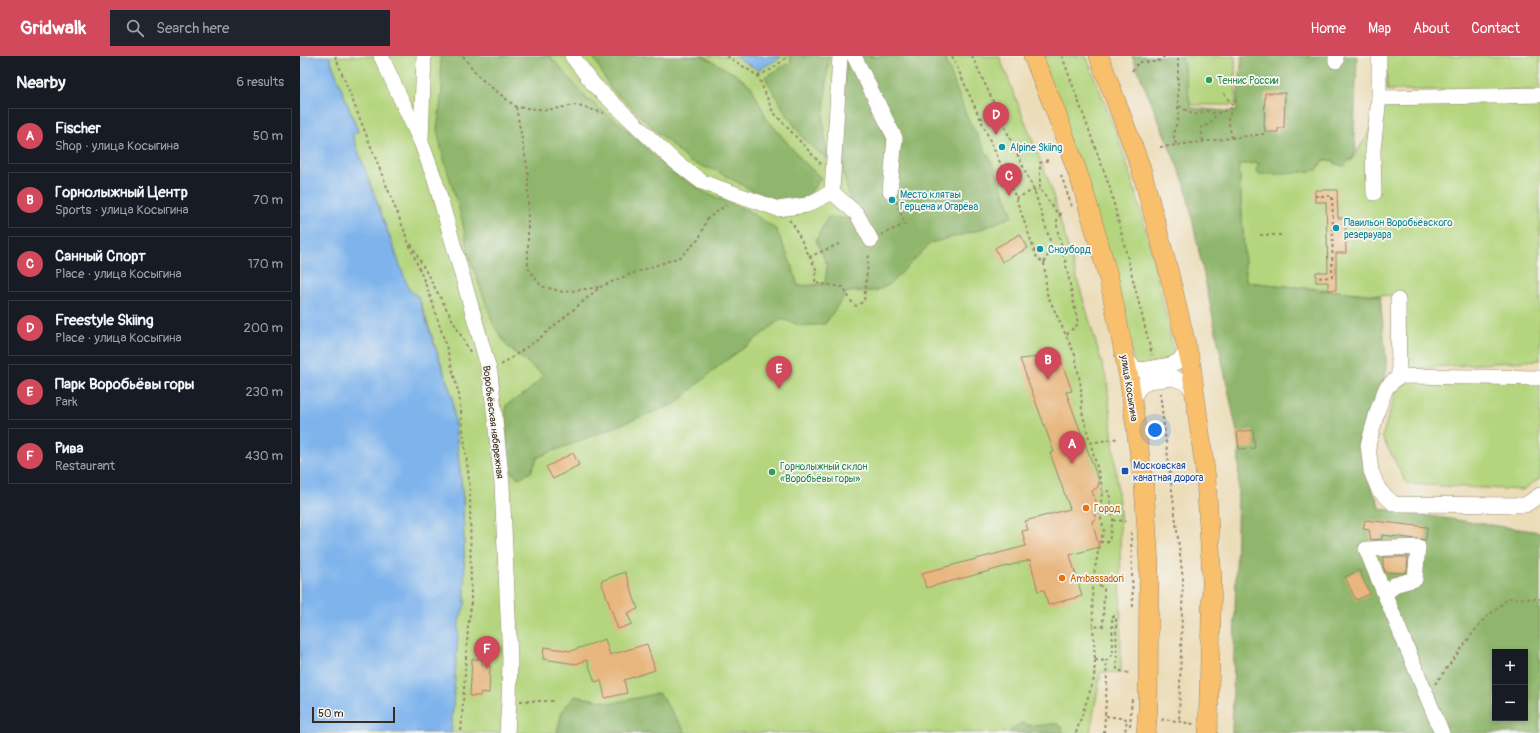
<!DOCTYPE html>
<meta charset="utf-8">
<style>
:root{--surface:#171b24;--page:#20242c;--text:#f1f3f6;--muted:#9ea1a6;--line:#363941;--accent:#d1495b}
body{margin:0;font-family:Pangolin,sans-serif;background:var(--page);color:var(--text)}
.controls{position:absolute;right:12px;bottom:12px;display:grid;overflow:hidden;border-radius:0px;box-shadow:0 2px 6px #0003}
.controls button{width:36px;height:36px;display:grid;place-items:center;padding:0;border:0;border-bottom:1px solid var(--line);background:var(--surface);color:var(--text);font:20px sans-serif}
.scale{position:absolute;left:12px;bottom:10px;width:83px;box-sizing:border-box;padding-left:4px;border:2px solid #3b2a1e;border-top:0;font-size:11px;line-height:14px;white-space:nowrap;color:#3b2a1e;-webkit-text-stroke:3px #f6f6f2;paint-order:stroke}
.you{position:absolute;left:855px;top:374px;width:14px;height:14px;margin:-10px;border:3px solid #fff;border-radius:50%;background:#1a73e8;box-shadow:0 0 0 6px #1a73e833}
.badge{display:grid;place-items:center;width:26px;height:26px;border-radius:50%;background:var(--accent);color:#fff;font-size:13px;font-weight:700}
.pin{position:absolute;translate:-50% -33px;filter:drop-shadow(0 1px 2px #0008)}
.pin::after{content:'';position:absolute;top:21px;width:14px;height:12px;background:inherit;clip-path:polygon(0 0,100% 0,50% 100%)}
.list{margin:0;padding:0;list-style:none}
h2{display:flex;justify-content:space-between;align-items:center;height:52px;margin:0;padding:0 16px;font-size:17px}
h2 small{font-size:13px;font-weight:400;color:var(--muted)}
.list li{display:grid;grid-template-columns:26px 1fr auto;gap:12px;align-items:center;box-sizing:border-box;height:56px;margin:0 8px 8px;padding:0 8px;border:1px solid var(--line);border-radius:0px}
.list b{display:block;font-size:15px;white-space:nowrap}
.list p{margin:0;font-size:13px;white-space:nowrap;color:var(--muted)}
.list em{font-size:13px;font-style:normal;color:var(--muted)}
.icon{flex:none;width:22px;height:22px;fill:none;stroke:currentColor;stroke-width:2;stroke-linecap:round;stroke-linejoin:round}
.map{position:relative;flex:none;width:1240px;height:677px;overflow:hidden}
header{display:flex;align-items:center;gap:24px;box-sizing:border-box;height:56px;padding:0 20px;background:var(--accent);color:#fff}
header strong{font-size:19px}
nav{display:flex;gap:22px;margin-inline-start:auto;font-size:14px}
.search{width:280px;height:36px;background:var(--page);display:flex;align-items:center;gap:10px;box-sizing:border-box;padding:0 14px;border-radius:0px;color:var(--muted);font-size:15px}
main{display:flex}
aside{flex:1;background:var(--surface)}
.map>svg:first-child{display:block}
</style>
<header>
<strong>Gridwalk</strong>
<div class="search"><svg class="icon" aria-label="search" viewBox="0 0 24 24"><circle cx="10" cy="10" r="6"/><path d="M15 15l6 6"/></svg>Search here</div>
<nav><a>Home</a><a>Map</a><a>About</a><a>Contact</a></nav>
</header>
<main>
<aside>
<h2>Nearby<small>6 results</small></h2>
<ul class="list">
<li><span class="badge">A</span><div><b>Fischer</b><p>Shop · улица Косыгина</p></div><em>50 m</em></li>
<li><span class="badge">B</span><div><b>Горнолыжный Центр</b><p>Sports · улица Косыгина</p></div><em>70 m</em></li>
<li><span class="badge">C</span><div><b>Санный Спорт</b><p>Place · улица Косыгина</p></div><em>170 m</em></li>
<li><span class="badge">D</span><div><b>Freestyle Skiing</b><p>Place · улица Косыгина</p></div><em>200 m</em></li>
<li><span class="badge">E</span><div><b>Парк Воробьёвы горы</b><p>Park</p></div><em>230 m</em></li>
<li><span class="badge">F</span><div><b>Рива</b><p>Restaurant</p></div><em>430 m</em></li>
</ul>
</aside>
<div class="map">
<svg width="1240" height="677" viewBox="0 0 1240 677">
<rect width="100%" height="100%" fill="#f6f6f2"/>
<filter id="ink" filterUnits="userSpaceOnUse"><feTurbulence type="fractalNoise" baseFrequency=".025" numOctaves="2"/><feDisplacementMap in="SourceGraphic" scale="8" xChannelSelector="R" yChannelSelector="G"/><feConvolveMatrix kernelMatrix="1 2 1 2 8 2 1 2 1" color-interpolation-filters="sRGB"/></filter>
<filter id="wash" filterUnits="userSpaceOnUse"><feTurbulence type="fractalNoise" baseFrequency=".012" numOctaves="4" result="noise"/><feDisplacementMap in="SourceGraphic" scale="16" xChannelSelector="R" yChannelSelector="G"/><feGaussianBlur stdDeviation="0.9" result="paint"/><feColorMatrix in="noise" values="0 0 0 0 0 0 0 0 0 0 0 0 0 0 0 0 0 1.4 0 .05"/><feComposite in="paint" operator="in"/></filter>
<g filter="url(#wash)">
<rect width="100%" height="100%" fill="#ecddb9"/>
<g fill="#b4d57d" stroke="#78804e">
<polygon points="29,0 699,0 749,126 807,325 820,458 821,617 801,616 790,677 151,677 159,564 165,548 163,443 152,340 119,241 109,234 52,78 58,75"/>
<path d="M740,0H786C803,42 821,85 833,128C850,184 862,240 874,297L873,301L836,312Z"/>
<polygon points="882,0 935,0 936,49 882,49"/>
<polygon points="1086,0 1240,0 1240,34 1087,34"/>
<polygon points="1240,43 1240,304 1106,313 1101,241 946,226 939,108 1052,104 1086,49"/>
<polygon points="1100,323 1240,323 1240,422 1223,434 1107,428 1082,381"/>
</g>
<g fill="#8fb66c" stroke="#657045" fill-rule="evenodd">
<polygon points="140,0 250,0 287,43 323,70 370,115 408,138 447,154 476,173 493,212 498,230 525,228 527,209 516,184 528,161 552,163 548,136 542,111 542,72 546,0 644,0 667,61 694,110 713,160 679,174 631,187 590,228 576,235 547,236 525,268 503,270 481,263 452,286 421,308 376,347 238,401 231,416 219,422 212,417 207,397 206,349 226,337 244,320 208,291 194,270 169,200 162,164 143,100 137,74 142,36"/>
<polygon points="293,0 403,0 435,18 451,30 467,63 502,104 521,122 508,140 487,149 464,141 419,116 390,106 310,32"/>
<polygon points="490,0 529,0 523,64 528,103 506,86 485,56 465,21 491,6"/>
<path d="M832,0H882L891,52L936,56L942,0H1057L1054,76L1056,95L1053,99L1052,104H1049L1044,110L1035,108L1034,104L1022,105L1017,114L987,118H958L956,114L959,107L939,108L946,226L1080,240L1087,312L1066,379L1067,422L1081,453L1240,476V677H932L939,393L937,376L885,129ZM1195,596H1225V662H1195Z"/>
<polygon points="359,637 386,677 257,677 262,655 275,640 313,647"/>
<path d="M722,667C735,673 744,667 758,668L762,672L763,677H712L711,673Z"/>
</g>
<g fill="#7eb3ec" stroke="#5c6e85">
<polygon points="0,0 29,0 58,76 52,78 109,234 118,241 152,340 163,443 165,548 159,565 151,677 0,677"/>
<polygon points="435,0 479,0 480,2 458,14"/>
</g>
<g id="blocks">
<g fill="#e8b67e">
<polygon points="965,37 985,37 984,72 978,72 978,76 965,76 965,71 964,71"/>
<polygon points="1015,134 1037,134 1038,162 1045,162 1046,197 1036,197 1036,234 1028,234 1028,226 1016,226 1016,216 1028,216 1026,146 1015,146"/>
<polygon points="720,178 728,192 702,206 695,192"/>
<polygon points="759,299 772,335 766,336 799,425 798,431 792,435 799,453 793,455 796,464 792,465 799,491 770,499 782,540 748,549 744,534 738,535 730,504 626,532 622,517 726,490 722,475 728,474 725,465 770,453 750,397 754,396 720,303"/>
<polygon points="953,374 955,392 939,393 937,376"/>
<polygon points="273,397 279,409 253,423 246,411"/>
<polygon points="1065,464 1127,471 1126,484 1082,479 1082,483 1071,484 1069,474 1063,473"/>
<polygon points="1083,501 1108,501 1107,516 1102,517 1085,516 1083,510"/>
<polygon points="1059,514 1070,538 1056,544 1045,521"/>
<polygon points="325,516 338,553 327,557 332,568 318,573 301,525"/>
<polygon points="305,583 310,599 347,588 355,614 324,624 327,637 305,642 301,624 295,626 287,604 276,608 243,603 244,591 271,595"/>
<polygon points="172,603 182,603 182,609 190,610 189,637 181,636 180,640 170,640"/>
</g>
</g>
</g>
<g filter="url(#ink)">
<use href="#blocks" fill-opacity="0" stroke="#94846c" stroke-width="1"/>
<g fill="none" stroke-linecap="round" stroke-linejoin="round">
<defs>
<g id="minor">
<polyline points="81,0 121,86 135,124 190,317 202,428 210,603 209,644 207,677"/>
<polyline points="272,0 294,29 372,103 402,126 478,153 507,149 532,136 540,0"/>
<polyline points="554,0 595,82 590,135"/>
<polyline points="1036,0 1036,5"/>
<polyline points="1079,0 1079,42 1240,39"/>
<polyline points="121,83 124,0"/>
<polyline points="532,136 557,158 571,184"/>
<polyline points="1074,137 1073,94 1079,42"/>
<polyline points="1098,244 1099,320"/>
<polyline points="825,301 834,312 842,314 871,309 880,304 888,294"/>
<polyline points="1240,322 1099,320 1086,332 1078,353 1068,389 1071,415 1079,434 1094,448 1225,449 1240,439"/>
<polyline points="832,344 839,332 848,325 874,322 888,328 895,340"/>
<polyline points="1085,539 1094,529 1115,523 1118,491 1066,493 1142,677"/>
</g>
<g id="major">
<polyline points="733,0 755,54 782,129 809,223 829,322 844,430 849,508 848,652 846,677"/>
<polyline points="799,0 841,112 869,217 891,309 906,422 912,524 908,677"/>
</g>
</defs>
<use href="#minor" stroke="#94846c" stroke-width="16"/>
<use href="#major" stroke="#94846c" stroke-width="20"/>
<g stroke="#94846c" stroke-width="2" stroke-dasharray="3 3" stroke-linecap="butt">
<polyline points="35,0 106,179"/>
<polyline points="163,0 180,22 216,51 247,54 275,49 304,57"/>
<polyline points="427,0 458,20 473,56 521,108"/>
<polyline points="652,0 716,142 737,202 744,207 747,238 775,299 781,331 782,356 801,426 802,436 800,458 795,460"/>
<polyline points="672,0 734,134 752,191 744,207"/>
<polyline points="762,0 810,132 852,299"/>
<polyline points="832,15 839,6 857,6 865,0"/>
<polyline points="458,20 472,13 487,1 486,0"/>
<polyline points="879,50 894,59 906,55 916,58 932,52 932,49 923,36"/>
<polyline points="216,51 228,115 228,212 241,230 263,236 300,231"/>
<polyline points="680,62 702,63"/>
<polyline points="932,82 928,63 932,52"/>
<polyline points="903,85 901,72 910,68 916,59"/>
<polyline points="876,88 873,78 878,63 878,0"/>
<polyline points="860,91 964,78"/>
<polyline points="748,104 740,107 740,133 758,158 764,157"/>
<polyline points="761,119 772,151"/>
<polyline points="1015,140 1032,140 1033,163 1032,221 1016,222"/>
<polyline points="716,142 734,134 739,133"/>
<polyline points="761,158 757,164 757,173 763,194 778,268 766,279"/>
<polyline points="489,164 493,168 516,213 515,227 543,231 551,245 556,250 564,245 569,197"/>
<polyline points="105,178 131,242 147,293 159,339 170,433 171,550 168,572 161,677"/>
<polyline points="581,179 605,168 596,145"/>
<polyline points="960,179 981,179"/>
<polyline points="111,188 170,296"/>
<polyline points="509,201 539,188"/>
<polyline points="201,309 240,282 300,231 328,219 380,201 399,183 407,163 426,149"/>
<polyline points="860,337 883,523 879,666"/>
<polyline points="790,387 819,382"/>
<polyline points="813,464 826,465"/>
<polyline points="831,476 833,554"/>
<polyline points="800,486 809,486 813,464 809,435 802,436"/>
<polyline points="778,527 793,523 804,533 803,570 793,571 792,528 793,523 800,486 804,475 800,458"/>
<polyline points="795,604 806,605"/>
<polyline points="1135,628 1182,565 1209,542 1240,543"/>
<polyline points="220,645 253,645"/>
<polyline points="806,660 827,663 825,677"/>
<polyline points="862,665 863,663 894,668"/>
<polyline points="830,670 832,642"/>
<polyline points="776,677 794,623 795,604 793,571"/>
<polyline points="804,677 807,624 806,605 813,598 812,560 816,561 817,614 829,617"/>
</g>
<use href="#minor" stroke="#fff" stroke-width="15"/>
<use href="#major" stroke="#f8bf6c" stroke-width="19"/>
</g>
</g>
<g fill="#2e9e5b" stroke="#f6f6f2" stroke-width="1.5">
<circle cx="909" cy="24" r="4"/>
<circle cx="472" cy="416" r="4"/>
</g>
<g fill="#0f9aa8" stroke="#f6f6f2" stroke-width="1.5">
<circle cx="702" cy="91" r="4"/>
<circle cx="592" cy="144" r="4"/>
<circle cx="1036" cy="172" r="4"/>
<circle cx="740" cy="193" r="4"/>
</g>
<rect fill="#1a4fb4" stroke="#f6f6f2" stroke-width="1.5" x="821" y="411" width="8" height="8" rx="2"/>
<g fill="#e8710a" stroke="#f6f6f2" stroke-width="1.5">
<circle cx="786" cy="452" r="4"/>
<circle cx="762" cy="522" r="4"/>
</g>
<g text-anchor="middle" stroke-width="3.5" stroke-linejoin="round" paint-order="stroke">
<g font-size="10" fill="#27864d" stroke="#f6f6f2" text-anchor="start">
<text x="917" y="28">Теннис России</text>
<text x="480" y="414">Горнолыжный склон<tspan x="480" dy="12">«Воробьёвы горы»</tspan></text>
</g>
<g font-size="10" fill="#0d838f" stroke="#f6f6f2" text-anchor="start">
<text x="710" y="95">Alpine Skiing</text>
<text x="600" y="142">Место клятвы<tspan x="600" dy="12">Герцена и Огарёва</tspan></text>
<text x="1044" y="170">Павильон Воробьёвского<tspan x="1044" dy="12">резервуара</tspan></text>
<text x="748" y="197">Сноуборд</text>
</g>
<g font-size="10" fill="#3b2a1e" stroke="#f6f6f2">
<text transform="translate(830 332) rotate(81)" y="4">улица Косыгина</text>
<text transform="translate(194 366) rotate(83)" y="4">Воробьёвская набережная</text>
</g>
<g font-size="10" fill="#164399" stroke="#f6f6f2" text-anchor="start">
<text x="833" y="413">Московская<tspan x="833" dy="12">канатная дорога</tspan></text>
</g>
<g font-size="10" fill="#c56008" stroke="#f6f6f2" text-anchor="start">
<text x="794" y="456">Город</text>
<text x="770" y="526">Ambassadori</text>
</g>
</g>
</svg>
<div class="controls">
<button>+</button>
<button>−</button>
</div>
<div class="scale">50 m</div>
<div class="you"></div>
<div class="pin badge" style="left:772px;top:408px">A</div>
<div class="pin badge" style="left:748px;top:324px">B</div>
<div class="pin badge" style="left:709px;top:140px">C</div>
<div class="pin badge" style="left:696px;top:79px">D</div>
<div class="pin badge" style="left:479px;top:333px">E</div>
<div class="pin badge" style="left:187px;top:613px">F</div>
</div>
</main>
